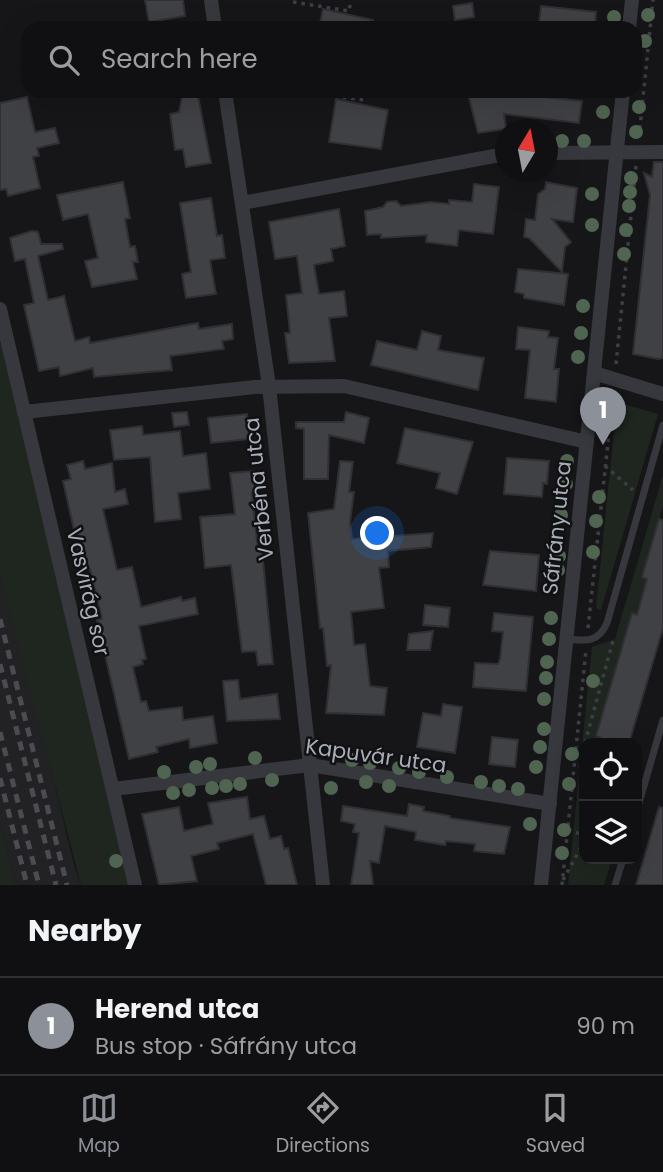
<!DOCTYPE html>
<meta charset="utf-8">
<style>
:root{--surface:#101012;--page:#1e1e20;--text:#f1f3f6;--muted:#9c9d9f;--line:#303032;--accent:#8c9099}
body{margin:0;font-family:Poppins,sans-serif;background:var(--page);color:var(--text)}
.controls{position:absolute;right:21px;bottom:21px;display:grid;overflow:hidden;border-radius:14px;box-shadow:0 7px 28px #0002}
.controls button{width:63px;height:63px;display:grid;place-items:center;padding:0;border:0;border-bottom:2px solid var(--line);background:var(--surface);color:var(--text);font:35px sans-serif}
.compass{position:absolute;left:495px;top:119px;width:63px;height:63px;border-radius:50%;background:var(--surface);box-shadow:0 7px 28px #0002;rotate:10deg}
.you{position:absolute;left:378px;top:534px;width:24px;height:24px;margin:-18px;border:5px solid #fff;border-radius:50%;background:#1a73e8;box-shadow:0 0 0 10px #1a73e833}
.badge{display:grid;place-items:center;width:46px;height:46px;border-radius:50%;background:var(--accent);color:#fff;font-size:23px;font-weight:700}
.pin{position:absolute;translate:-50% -58px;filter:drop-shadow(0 2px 4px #0008)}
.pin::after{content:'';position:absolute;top:37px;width:24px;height:21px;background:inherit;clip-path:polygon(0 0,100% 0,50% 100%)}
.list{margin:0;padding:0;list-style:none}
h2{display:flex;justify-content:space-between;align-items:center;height:91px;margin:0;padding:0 28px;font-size:30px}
h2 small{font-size:23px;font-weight:400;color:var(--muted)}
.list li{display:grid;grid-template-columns:46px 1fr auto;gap:21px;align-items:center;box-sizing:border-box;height:98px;padding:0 28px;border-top:2px solid var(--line)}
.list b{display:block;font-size:26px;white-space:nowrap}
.list p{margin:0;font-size:23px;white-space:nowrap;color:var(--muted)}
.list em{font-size:23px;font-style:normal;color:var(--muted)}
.icon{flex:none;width:38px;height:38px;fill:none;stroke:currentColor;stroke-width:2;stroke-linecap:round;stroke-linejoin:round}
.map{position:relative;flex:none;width:663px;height:885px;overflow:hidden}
.search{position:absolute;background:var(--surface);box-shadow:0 7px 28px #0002;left:21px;right:21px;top:21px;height:77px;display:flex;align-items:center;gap:18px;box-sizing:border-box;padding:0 24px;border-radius:21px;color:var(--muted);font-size:26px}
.sheet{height:189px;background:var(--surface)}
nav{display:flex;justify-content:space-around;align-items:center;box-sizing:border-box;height:98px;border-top:2px solid var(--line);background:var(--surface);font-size:19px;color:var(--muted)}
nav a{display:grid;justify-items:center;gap:4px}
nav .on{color:var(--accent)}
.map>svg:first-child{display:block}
</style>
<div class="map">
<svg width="663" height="885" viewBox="0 0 663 885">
<rect width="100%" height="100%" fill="#161618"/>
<polygon fill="#222225" points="0,574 36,707 75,869 81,885 15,885 0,825"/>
<g fill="#1e261f">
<polygon points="0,309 135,885 81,885 0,574"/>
<polygon points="617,402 658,414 601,610 596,608"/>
<polygon points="663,475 663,506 642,577 647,579 637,615 632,614 599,743 584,743 584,859 612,859 604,885 568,885 592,647 615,639"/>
<polygon points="0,825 15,884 15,885 0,885"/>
</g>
<g fill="#404145" stroke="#303034" stroke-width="2">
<polygon points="145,0 183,0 185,16 149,22"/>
<polygon points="472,3 474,17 455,20 453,6"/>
<polygon points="541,6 596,12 595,28 539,25"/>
<polygon points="323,9 373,20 372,28 319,28"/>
<polygon points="183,91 197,91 211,163 186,167 183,149 175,150 170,114 179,112"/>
<polygon points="487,91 582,101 579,123 504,114 506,129 478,133 468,94"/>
<polygon points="27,97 35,132 55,128 59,143 37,148 39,156 33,157 40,188 8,196 6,189 0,190 0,103"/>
<polygon points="336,99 388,110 381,149 329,142"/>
<polygon points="654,162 663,162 663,358 658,359 633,354 650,195 644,173 652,177"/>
<polygon points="123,182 130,218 125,219 130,247 135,246 138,262 133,262 137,279 92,287 85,261 98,258 88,214 63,220 57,195"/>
<polygon points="546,182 577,188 573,222 552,219 571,242 565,247 562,272 529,238 524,237 526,219 535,220 538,194 545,189"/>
<polygon points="474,184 499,187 493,234 459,230 457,246 426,242 427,235 381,238 381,234 367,235 365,211 383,207 387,202 396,201 401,206 431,202 449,204 449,200 472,202"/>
<polygon points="211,198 217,236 222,235 225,258 210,260 216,294 186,298 182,274 191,272 180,203"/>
<polygon points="339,209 345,246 331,249 333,261 314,265 319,294 344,291 347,316 329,318 335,361 289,363 285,333 290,333 286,295 302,293 297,256 275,259 269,222"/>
<polygon points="32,231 38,232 41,244 62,244 63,249 38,256 48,300 64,296 75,341 89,337 90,343 198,323 199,329 232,324 233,339 222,341 224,349 170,356 172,370 94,377 93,368 60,376 59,367 39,371 24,305 34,303 25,259 15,261 10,238"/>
<polygon points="518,269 568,274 564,305 524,298 524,294 515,292"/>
<polygon points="518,327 549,331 548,337 558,338 554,369 559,369 556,402 525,398 530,350 516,349"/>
<polygon points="422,331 441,336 438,350 484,358 478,390 371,365 377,341 417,350"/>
<polygon points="187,412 189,425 174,427 172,413"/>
<polygon points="346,412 369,418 364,443 329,435 328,479 304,479 304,429 296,428 296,422 344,422"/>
<polygon points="247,414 249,439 211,443 208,418"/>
<polygon points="142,426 143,435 180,431 183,456 206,453 210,489 178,493 181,519 155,522 150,457 114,460 110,430"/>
<polygon points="405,428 473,442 457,494 436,488 440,473 397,463"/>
<polygon points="507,458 549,461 547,484 543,483 542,497 504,494"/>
<polygon points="83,461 85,469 112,463 115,492 125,489 128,504 103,509 117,570 132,567 141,607 181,597 182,601 195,598 198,614 139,626 146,659 142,660 143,664 133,667 141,702 146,701 149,711 182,707 183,720 213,716 217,743 190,748 189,739 156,747 158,752 129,759 97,620 102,619 90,569 83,570 63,481 71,479 67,465"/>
<polygon points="340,461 353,462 349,492 354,492 350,522 352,539 433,533 431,547 388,551 389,567 379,568 384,608 351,612 354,645 365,644 370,686 387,688 384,715 326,713 331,665 327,666 323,628 320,628 308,513 334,509"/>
<polygon points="253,471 256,493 252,493 258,550 262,550 273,664 258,665 256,651 242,652 231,565 205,568 200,517 235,514 230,473"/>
<polygon points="659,519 663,520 663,628 629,743 599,743 601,738 596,736 632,613 637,615 647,579 642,577"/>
<polygon points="490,551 539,555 536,591 483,585"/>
<polygon points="425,605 450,608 448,627 423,625"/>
<polygon points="494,613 533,617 526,691 473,687 475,663 498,664 500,659 503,632 492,631"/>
<polygon points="433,631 430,650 407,650 409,634"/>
<polygon points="238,680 240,699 277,694 280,719 227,721 223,681"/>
<polygon points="443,704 462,707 455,753 417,747 423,713 441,716"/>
<polygon points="492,737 518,740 515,767 489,764"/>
<polygon points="247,797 250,819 264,816 270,839 281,836 284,849 288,848 297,885 266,885 253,834 217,843 219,849 191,856 197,881 159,885 142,814 179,807 184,831 213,824 208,803"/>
<polygon points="409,804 424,807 423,811 450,816 450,818 510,827 504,854 474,851 475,844 446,841 445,845 415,840 416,832 385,826 379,863 370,861 373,885 351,885 359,833 353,832 355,824 341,821 343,806 407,816"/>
<polygon points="659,807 663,808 663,885 636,885"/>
</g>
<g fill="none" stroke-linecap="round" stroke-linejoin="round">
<g stroke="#3d3f44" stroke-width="3.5" stroke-dasharray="3.5 5" stroke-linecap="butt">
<polyline points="293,2 349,11 351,0"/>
<polyline points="309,93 364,100 365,91"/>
<polyline points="639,137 653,0"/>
<polyline points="616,364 636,166"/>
<polyline points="605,466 633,490"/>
<polyline points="588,628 613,396"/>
<polyline points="585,743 614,637"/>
<polyline points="580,765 584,786"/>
<polyline points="568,830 584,835"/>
<polyline points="563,880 584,842"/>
<polyline points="562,885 586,650"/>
</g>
<g stroke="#37383d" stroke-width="7">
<path d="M567,639C586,641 598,643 607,623L663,425"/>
<polyline points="637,810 663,720"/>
<polyline points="615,885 623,859"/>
</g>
<g stroke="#37383d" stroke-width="14">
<polyline points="211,0 215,28"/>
<polyline points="629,28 632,0"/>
<polyline points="225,91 269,386 323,885"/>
<polyline points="548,153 663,152"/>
<polyline points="242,203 505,154"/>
<polyline points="0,309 135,885"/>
<polyline points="594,373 663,394"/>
<polyline points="24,412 255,387 344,386 587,442"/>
<polyline points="113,789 310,765 550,804"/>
<polyline points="541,885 623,91"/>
</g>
<g stroke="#4a4c52" stroke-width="5" stroke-dasharray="9 7" stroke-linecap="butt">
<polyline points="0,619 67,885"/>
<polyline points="0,664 56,885"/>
<polyline points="0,732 39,885"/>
<polyline points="0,778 27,885"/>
</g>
</g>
<g fill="#506452">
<circle cx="648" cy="15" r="7"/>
<circle cx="614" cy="17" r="7"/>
<circle cx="645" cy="41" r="7"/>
<circle cx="639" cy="107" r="7"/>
<circle cx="603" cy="112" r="7"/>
<circle cx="636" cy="132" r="7"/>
<circle cx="562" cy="141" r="7"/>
<circle cx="584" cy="141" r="7"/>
<circle cx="631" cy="178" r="7"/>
<circle cx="630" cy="192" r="7"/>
<circle cx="592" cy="194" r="7"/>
<circle cx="629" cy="206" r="7"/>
<circle cx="592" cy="225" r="7"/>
<circle cx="626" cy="230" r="7"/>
<circle cx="624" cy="254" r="7"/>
<circle cx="583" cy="306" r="7"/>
<circle cx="581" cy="333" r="7"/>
<circle cx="578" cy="357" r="7"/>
<circle cx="567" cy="461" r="7"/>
<circle cx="566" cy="484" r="7"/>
<circle cx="599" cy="497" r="7"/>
<circle cx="561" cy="515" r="7"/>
<circle cx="596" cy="521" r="7"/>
<circle cx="593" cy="552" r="7"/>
<circle cx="559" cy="556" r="7"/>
<circle cx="558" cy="570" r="7"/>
<circle cx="551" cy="618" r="7"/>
<circle cx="549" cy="639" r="7"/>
<circle cx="547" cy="662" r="7"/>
<circle cx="546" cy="678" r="7"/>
<circle cx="593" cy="681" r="7"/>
<circle cx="544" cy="699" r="7"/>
<circle cx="544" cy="729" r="7"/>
<circle cx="540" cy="747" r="7"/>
<circle cx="572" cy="754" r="7"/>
<circle cx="255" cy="758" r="7"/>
<circle cx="352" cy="760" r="7"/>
<circle cx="370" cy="763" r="7"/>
<circle cx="210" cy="764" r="7"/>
<circle cx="196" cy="767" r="7"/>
<circle cx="536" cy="767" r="7"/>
<circle cx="399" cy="768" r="7"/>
<circle cx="164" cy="772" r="7"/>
<circle cx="419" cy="772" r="7"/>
<circle cx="447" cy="777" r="7"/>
<circle cx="272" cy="780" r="7"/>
<circle cx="366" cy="782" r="7"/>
<circle cx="481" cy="782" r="7"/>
<circle cx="240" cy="784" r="7"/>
<circle cx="569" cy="784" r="7"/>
<circle cx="226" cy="786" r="7"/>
<circle cx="389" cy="786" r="7"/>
<circle cx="499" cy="786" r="7"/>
<circle cx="212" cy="788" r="7"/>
<circle cx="331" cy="788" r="7"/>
<circle cx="518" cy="789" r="7"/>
<circle cx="189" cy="790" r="7"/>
<circle cx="173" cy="793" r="7"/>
<circle cx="530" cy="824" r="7"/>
<circle cx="564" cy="830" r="7"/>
<circle cx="562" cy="853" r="7"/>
<circle cx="116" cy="861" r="7"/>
</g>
<g text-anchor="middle" stroke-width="5" stroke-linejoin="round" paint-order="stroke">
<g font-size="21" fill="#a8adb8" stroke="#111113">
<text transform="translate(259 489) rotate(-96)" y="7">Verbéna utca</text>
<text transform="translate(557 528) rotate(-84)" y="7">Sáfrány utca</text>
<text transform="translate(88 592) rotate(77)" y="7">Vasvirág sor</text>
<text transform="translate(376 756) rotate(8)" y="7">Kapuvár utca</text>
</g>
</g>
</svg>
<div class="controls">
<button><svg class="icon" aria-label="locate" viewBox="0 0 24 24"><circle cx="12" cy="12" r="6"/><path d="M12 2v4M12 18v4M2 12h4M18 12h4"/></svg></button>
<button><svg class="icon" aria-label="layers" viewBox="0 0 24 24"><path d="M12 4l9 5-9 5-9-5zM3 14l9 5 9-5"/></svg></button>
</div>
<svg class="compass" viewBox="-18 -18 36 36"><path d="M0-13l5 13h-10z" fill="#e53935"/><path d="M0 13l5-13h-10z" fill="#9c9d9f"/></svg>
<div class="you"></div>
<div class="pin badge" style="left:603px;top:445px">1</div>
<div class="search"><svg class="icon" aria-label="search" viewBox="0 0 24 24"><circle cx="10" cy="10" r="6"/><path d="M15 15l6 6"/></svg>Search here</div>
</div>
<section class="sheet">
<h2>Nearby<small></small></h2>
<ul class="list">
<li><span class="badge">1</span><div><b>Herend utca</b><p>Bus stop · Sáfrány utca</p></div><em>90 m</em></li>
</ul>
</section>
<nav>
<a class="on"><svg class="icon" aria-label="map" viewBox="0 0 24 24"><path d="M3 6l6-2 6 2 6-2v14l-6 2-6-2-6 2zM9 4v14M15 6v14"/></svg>Map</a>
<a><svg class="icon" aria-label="directions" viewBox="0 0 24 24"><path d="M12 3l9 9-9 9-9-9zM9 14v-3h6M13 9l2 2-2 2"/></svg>Directions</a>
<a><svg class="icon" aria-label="saved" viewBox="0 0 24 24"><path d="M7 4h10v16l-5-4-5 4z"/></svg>Saved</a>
</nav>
